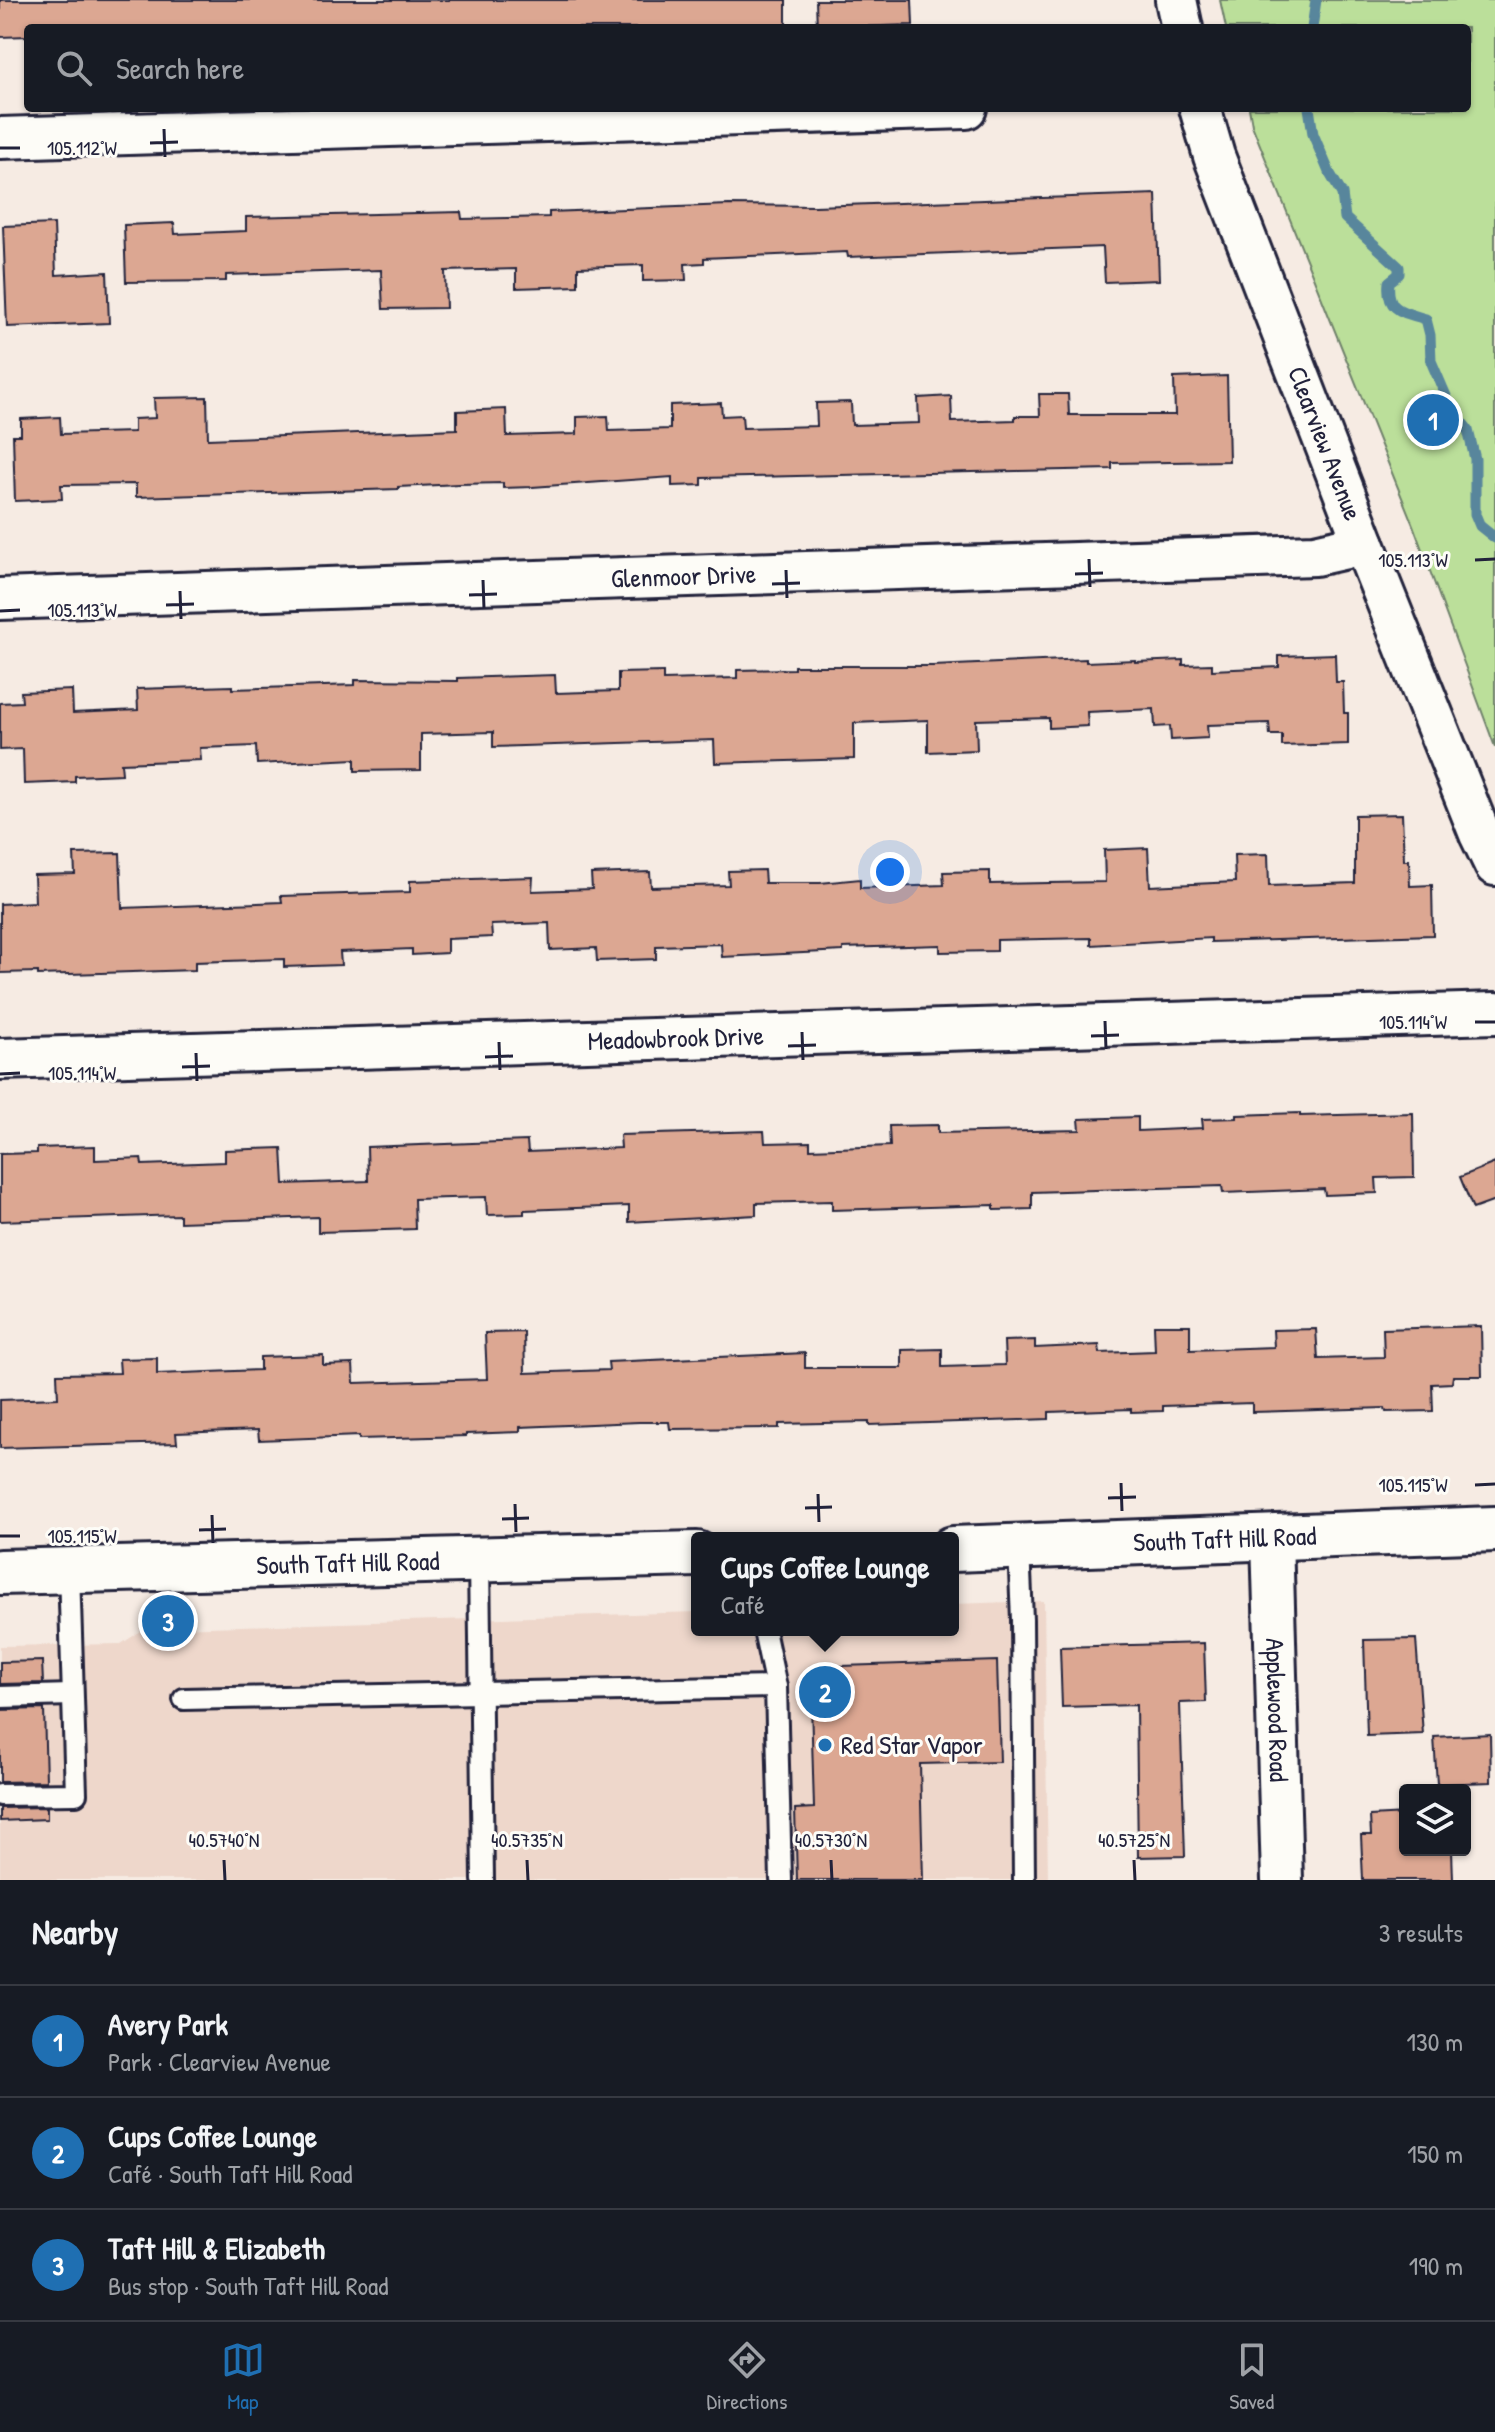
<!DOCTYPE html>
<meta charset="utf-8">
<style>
:root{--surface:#171b24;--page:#242831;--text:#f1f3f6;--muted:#9ea1a6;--line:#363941;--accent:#1f6fb2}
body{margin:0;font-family:"Patrick Hand",sans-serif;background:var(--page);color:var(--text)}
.controls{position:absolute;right:24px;bottom:24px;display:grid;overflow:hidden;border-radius:8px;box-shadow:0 2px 6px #0004}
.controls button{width:72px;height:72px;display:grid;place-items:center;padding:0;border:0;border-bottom:2px solid var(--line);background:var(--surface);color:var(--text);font:40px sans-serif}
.you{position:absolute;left:890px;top:872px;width:28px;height:28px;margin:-20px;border:6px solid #fff;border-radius:50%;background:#1a73e8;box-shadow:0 0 0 12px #1a73e833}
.badge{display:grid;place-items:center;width:52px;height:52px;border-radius:50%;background:var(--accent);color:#fff;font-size:26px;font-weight:700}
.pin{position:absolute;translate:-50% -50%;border:4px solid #fff;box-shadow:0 2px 8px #0006}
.popup{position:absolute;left:691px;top:1532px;width:268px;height:104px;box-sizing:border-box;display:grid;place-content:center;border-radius:8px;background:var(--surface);filter:drop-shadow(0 2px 6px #0005);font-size:26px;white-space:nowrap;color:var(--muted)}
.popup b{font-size:30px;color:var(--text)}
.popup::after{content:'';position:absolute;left:50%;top:100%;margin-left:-16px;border:16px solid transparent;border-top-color:var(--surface)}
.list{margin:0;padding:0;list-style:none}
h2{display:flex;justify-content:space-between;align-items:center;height:104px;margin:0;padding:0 32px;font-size:34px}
h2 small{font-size:26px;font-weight:400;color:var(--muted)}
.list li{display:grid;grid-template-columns:52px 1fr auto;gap:24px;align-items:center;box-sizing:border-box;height:112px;padding:0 32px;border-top:2px solid var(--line)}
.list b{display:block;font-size:30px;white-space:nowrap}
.list p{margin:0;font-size:26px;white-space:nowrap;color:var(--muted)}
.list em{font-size:26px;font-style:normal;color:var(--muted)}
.icon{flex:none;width:44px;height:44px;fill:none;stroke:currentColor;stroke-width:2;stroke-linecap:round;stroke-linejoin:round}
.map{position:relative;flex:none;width:1495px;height:1880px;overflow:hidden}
.search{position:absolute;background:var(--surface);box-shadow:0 2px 6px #0004;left:24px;right:24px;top:24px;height:88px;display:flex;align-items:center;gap:20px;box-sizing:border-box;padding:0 28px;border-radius:8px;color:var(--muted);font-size:30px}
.sheet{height:440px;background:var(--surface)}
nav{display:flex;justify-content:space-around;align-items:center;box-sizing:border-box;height:112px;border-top:2px solid var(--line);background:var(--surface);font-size:22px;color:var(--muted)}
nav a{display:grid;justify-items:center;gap:4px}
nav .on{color:var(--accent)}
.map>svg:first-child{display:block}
</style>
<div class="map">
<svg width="1495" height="1880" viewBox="0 0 1495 1880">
<rect width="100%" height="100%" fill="#f6ebe3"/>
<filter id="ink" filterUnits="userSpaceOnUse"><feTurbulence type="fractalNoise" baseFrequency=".0125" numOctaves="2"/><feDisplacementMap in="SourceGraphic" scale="16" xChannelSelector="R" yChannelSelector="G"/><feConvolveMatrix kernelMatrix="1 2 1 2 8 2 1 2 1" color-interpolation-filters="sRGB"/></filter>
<g filter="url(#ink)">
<polygon fill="#eed7cb" points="1044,1601 1048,1880 0,1880 0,1646 121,1644 144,1629 697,1612 697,1630 953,1630 953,1604"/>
<polygon fill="#bbdf9a" stroke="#6e806a" stroke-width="2" points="1220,0 1495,0 1495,747 1413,525 1252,125 1249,108 1467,108 1467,28 1226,28"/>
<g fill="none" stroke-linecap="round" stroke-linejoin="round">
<g stroke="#59869c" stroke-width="11">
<polyline points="1312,28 1316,0"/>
<path d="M1309,108L1313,134L1329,172L1342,194L1345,218L1399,267V274L1389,282C1386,311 1402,312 1426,319L1430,335L1431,361L1452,410L1468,430L1475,459V514L1480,526L1495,538"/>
</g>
</g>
<g fill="#dca792" stroke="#22223b" stroke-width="2">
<polygon points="0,0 786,0 786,26 690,28 28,28 28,36 0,37"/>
<polygon points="816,0 912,0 913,25 817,28"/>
<polygon points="1156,194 1159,280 1105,282 1103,247 848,257 847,252 704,258 704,263 685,264 686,280 643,281 643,265 578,267 578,286 516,288 516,269 445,271 446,308 383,309 381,270 226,275 226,281 126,282 124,225 174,223 175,234 246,231 246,217 461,212 462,219 549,217 549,212 729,205 815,206"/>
<polygon points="54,224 56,275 107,272 109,323 7,327 3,226"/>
<polygon points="1227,376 1229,461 1112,463 1112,469 702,478 702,485 672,486 672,477 532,487 503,488 503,483 459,484 398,487 398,489 136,497 136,484 61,485 62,499 15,501 13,435 21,435 21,419 60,417 61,434 134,432 134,419 155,418 154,398 207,397 208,439 457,429 457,411 506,409 507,436 577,434 577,417 608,416 609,431 670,429 670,405 721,403 722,416 742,415 743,428 817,426 816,403 851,402 852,425 919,423 918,398 951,396 952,422 1015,420 1015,416 1040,416 1039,394 1068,394 1069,415 1175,415 1174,378"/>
<polygon points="1335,654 1336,682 1343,682 1344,713 1348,713 1348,744 1282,746 1282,735 1270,735 1269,723 1207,725 1208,738 1171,740 1170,726 1155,727 1154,709 1087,712 1088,726 1049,728 1049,718 976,720 977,750 928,752 928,720 854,723 854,759 715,763 714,740 493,747 493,732 421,734 421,770 355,771 355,759 257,764 256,746 200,748 201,760 121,763 122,774 75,776 75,782 24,784 23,749 0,750 0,703 22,702 21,692 72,690 73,713 138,710 137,689 232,686 232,689 355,685 355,680 458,681 458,678 555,675 556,693 618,691 618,673 663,672 663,680 737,678 737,670 794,669 794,666 933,666 1086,659 1086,662 1135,660 1135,662 1183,660 1183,665 1212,664 1212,670 1279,667 1279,656"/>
<polygon points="1402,814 1404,860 1409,860 1410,886 1432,885 1433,935 1211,942 1211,938 1091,945 1091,938 997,940 997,951 940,952 940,945 843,948 843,951 722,957 721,944 656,946 656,959 597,961 596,948 550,950 549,923 491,925 492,937 447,939 447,953 412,955 412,949 340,952 341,965 284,967 284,959 195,962 195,970 38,975 38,972 0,973 0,904 35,902 34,875 75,874 74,854 120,853 122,908 282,902 281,896 410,892 410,881 533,877 532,891 592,889 591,874 650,872 651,887 729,885 728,871 764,870 765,883 820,883 860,879 860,888 944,885 943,872 990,871 990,884 1105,882 1104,850 1148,848 1150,886 1235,882 1234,855 1268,854 1269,886 1355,883 1355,815"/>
<polygon points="1300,1113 1300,1116 1413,1113 1414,1177 1376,1178 1377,1193 1325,1195 1324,1189 1223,1193 1222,1186 1032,1192 1032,1209 994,1210 994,1205 832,1210 832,1201 756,1203 756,1215 629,1222 629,1206 524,1210 524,1214 487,1215 486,1197 414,1199 415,1229 353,1231 318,1232 318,1217 180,1222 180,1215 0,1221 0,1154 37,1153 37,1148 95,1146 95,1160 141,1158 142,1165 225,1162 225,1150 282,1148 284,1184 368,1181 367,1147 527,1141 528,1152 621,1148 620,1135 764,1131 765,1143 810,1142 810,1149 890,1146 889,1126 938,1125 938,1133 1080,1130 1079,1119 1138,1117 1138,1131 1203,1128 1202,1119 1237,1118 1237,1115"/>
<polygon points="1495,1163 1495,1201 1473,1209 1460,1177"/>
<polygon points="1154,1325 1190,1325 1190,1350 1274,1347 1273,1330 1316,1329 1318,1359 1384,1357 1383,1329 1481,1326 1482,1376 1453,1376 1452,1383 1432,1384 1433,1411 1386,1412 1385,1408 1252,1412 1252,1403 1163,1406 1163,1411 1131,1412 1131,1409 1049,1412 1049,1419 869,1425 869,1422 779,1424 779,1428 670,1429 669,1422 639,1422 520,1427 520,1432 466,1434 466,1436 359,1439 359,1436 259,1440 258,1430 176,1433 177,1443 0,1448 0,1400 58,1398 57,1374 120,1373 119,1359 157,1358 157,1374 260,1370 260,1357 323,1355 323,1365 353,1364 354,1383 487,1379 485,1333 524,1332 525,1373 609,1370 608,1362 805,1353 805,1368 902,1368 902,1350 942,1349 942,1367 1005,1365 1004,1341 1035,1340 1035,1348 1099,1345 1100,1353 1155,1351"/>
<polygon points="1416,1639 1423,1734 1367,1736 1364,1640"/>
<polygon points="1204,1643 1206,1702 1180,1703 1185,1856 1138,1857 1136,1705 1062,1707 1060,1647"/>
<polygon points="42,1661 43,1683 0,1684 0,1662"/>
<polygon points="997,1661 1000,1762 920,1764 923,1880 797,1880 795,1809 814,1808 810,1667"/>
<polygon points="44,1709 46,1781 0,1782 0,1710"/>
<polygon points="1490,1734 1491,1782 1437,1784 1434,1737"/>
<polygon points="47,1807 47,1819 0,1821 0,1808"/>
<polygon points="1405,1814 1405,1850 1452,1850 1453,1880 1363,1880 1361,1835 1371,1835 1370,1816"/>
</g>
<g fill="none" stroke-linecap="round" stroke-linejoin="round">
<defs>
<g id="service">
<polyline points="1019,1547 1022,1620 1024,1880"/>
<polyline points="479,1559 483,1880"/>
<polyline points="764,1630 776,1687 781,1880"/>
<polyline points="0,1697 72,1695"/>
<polyline points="184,1699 776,1687"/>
<polyline points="0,1795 76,1794 69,1570"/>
</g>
<g id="minor">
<polyline points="1176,0 1182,28"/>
<path id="s1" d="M1200,108L1214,156L1364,544L1480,834L1495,865"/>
<polyline points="0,138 966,108"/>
<path id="s2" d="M0,599L1315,555L1364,544"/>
<path id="s3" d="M0,1059L1495,1013"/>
<path id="s4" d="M1272,1538L1282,1880"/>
</g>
<g id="secondary">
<path id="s5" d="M953,1549L1495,1529"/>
<path id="s6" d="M0,1572L697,1554"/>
</g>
</defs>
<use href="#service" stroke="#22223b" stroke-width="26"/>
<use href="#minor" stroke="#22223b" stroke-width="46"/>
<use href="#secondary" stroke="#22223b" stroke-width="50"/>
<use href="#service" stroke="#fdfcf7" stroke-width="20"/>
<use href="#minor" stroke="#fdfcf7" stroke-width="40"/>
<use href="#secondary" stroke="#fdfcf7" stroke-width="44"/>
</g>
</g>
<path fill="none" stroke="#22223b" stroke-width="3" d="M164,129L165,157M150,143L178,142M0,148H20M1089,559L1090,587M1475,560L1495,559M786,570L787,598M1075,574L1103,573M483,580L484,608M772,584L800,583M180,591L181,619M469,595L497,594M166,605L194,604M0,611L20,610M1105,1021L1106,1049M1475,1022H1495M802,1032L803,1060M1091,1036L1119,1035M499,1042L500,1070M788,1046L816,1045M196,1053L197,1081M485,1057L513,1056M182,1067L210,1066M0,1074L20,1073M1121,1483L1122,1511M1475,1485L1495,1484M818,1494L819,1522M1108,1498L1136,1497M515,1504L516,1532M805,1508L832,1507M212,1515L213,1543M502,1519L529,1518M199,1530L226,1529M0,1536H20M224,1860L225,1880M527,1860L528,1880M831,1860L832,1880M1134,1860L1135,1880"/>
<circle fill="#1f6fb2" stroke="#fdfcf7" stroke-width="3" cx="825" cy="1745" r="8"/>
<g text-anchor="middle" stroke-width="6" stroke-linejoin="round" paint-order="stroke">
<g font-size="26" fill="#22223b" stroke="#fdfcf7">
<text dy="9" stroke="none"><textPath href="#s1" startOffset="358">Clearview Avenue</textPath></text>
<text dy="9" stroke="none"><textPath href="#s2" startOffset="684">Glenmoor Drive</textPath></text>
<text dy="9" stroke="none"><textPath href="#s3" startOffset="676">Meadowbrook Drive</textPath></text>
<text dy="9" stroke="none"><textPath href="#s5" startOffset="272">South Taft Hill Road</textPath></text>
<text dy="9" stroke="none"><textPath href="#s6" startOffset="348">South Taft Hill Road</textPath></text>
<text dy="9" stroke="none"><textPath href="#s4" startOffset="172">Applewood Road</textPath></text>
</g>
<g font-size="26" fill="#22223b" stroke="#fdfcf7" text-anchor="start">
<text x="841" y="1754">Red Star Vapor</text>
</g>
</g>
<g font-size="20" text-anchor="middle" fill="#22223b" stroke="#fdfcf7" stroke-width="6" stroke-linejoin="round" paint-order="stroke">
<text x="82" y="155">105.112°W</text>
<text x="1413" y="567">105.113°W</text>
<text x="82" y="617">105.113°W</text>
<text x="1413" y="1029">105.114°W</text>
<text x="82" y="1080">105.114°W</text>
<text x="1413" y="1492">105.115°W</text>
<text x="82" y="1543">105.115°W</text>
<text x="224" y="1847">40.5740°N</text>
<text x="527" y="1847">40.5735°N</text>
<text x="831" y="1847">40.5730°N</text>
<text x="1134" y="1847">40.5725°N</text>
</g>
</svg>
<div class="controls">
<button><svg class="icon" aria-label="layers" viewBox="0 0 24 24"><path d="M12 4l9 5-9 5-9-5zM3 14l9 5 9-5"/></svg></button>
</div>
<div class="you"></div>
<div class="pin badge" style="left:1433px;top:420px">1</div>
<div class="pin badge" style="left:825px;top:1692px">2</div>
<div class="popup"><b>Cups Coffee Lounge</b>Café</div>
<div class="pin badge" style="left:168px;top:1621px">3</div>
<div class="search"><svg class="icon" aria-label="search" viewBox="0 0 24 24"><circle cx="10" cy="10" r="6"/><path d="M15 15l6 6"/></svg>Search here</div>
</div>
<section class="sheet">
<h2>Nearby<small>3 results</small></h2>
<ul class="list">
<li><span class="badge">1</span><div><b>Avery Park</b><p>Park · Clearview Avenue</p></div><em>130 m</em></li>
<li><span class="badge">2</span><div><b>Cups Coffee Lounge</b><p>Café · South Taft Hill Road</p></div><em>150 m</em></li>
<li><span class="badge">3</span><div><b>Taft Hill &amp; Elizabeth</b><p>Bus stop · South Taft Hill Road</p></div><em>190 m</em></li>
</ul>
</section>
<nav>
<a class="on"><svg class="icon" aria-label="map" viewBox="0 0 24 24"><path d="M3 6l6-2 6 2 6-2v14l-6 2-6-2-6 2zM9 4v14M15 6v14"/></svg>Map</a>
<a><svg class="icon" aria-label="directions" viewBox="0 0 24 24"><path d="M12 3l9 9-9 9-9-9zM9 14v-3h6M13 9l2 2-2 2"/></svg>Directions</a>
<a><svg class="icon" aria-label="saved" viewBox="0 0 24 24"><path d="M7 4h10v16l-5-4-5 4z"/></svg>Saved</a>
</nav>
